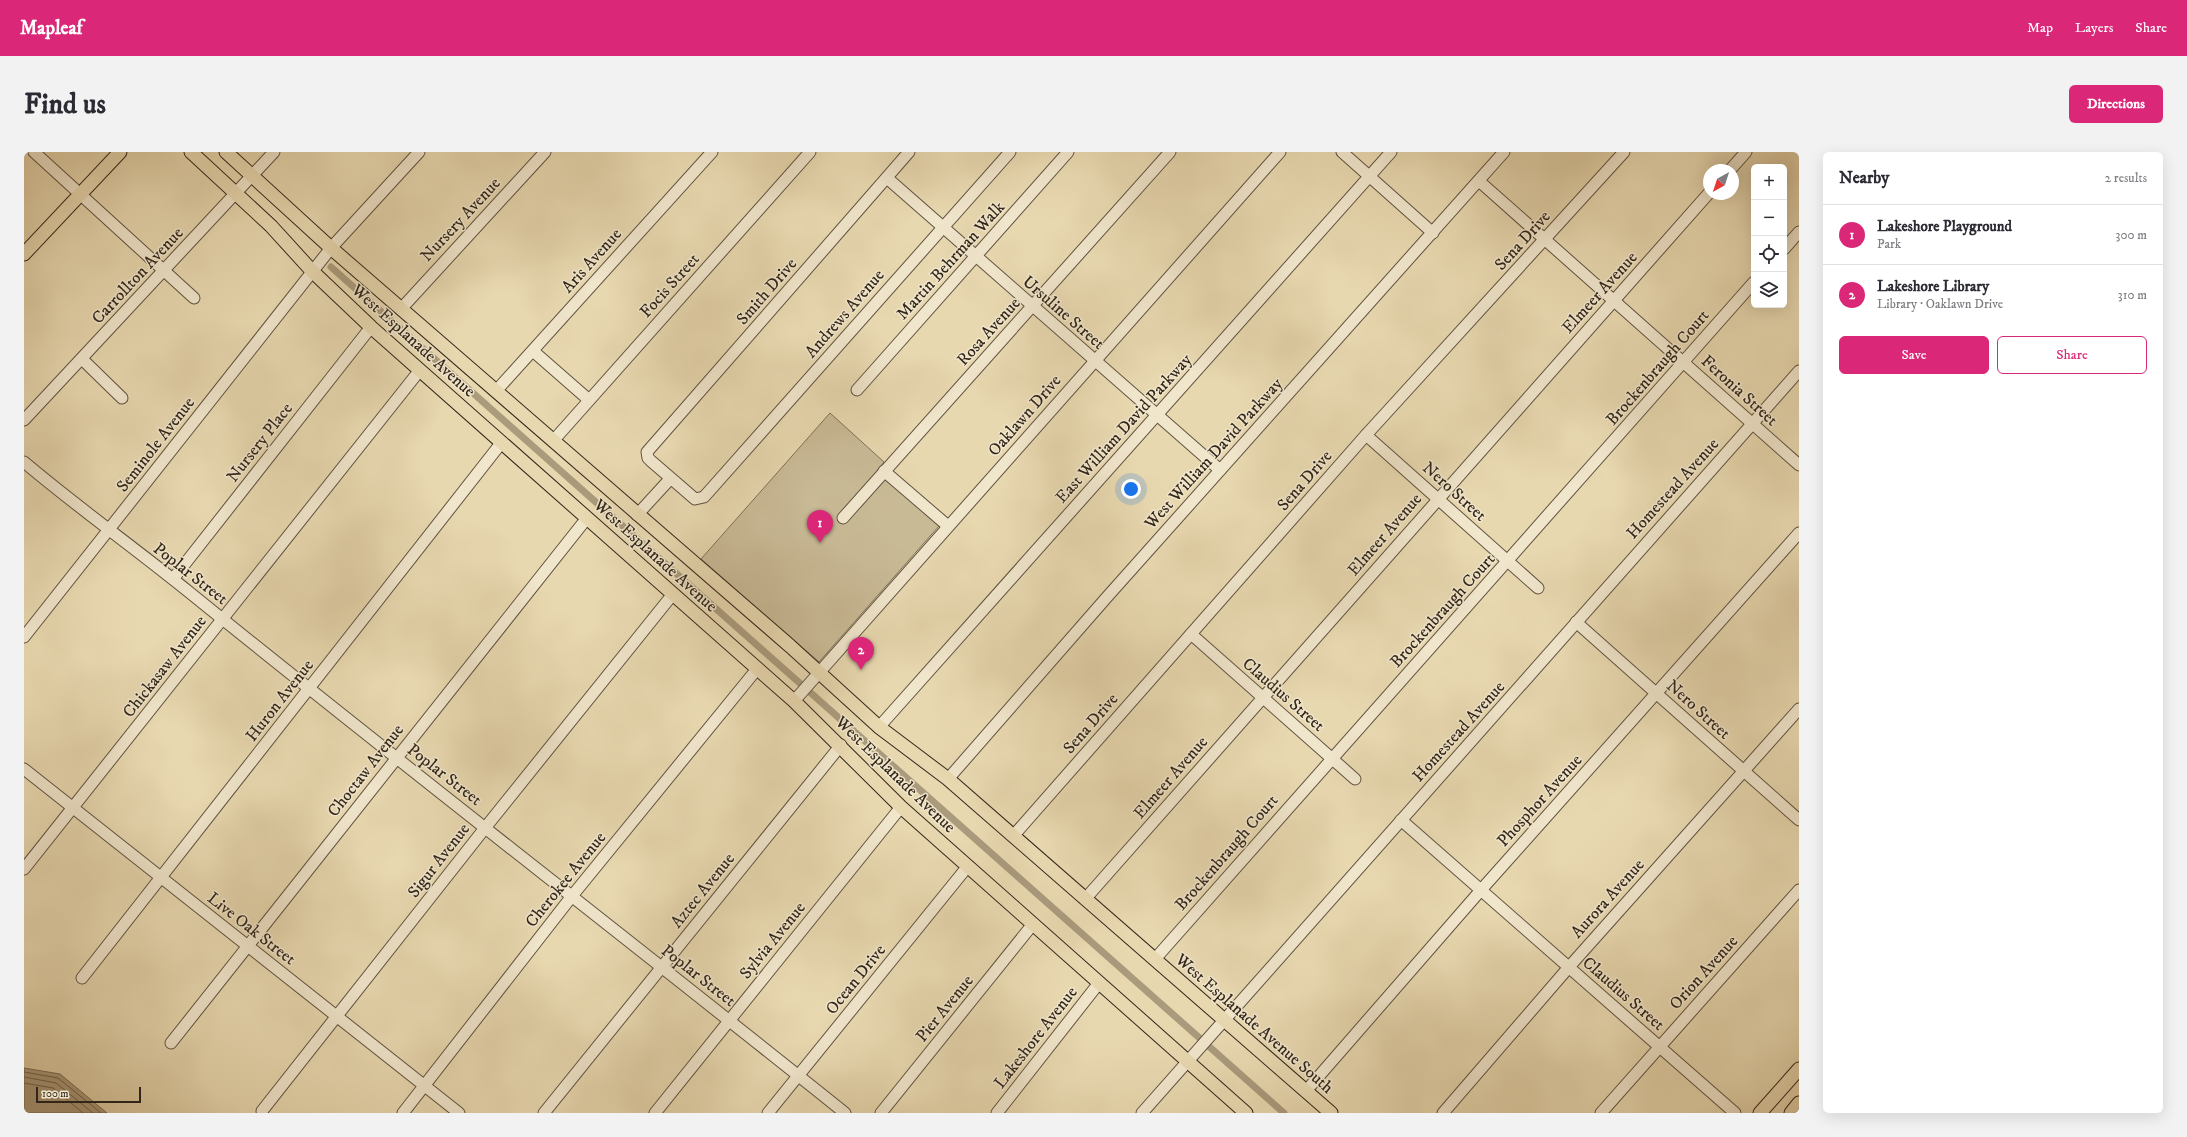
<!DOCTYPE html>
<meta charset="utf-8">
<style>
:root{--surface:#fff;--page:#f2f2f3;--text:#2b2b33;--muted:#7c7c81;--line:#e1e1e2;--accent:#db2777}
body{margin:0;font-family:"IM FELL DW Pica",serif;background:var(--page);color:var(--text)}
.controls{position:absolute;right:12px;top:12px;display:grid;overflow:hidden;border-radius:6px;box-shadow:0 4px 16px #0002}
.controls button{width:36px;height:36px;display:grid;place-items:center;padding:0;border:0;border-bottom:1px solid var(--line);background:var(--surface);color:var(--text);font:20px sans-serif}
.compass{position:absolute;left:1679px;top:12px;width:36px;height:36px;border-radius:50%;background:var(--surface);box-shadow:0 4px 16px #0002;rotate:219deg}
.scale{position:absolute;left:12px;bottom:10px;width:105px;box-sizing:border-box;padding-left:4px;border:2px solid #32261a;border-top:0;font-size:11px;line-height:14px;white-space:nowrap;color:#32261a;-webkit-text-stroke:3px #f0e6cc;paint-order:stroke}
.you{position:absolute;left:1107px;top:337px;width:14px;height:14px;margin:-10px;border:3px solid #fff;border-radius:50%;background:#1a73e8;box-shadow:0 0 0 6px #1a73e833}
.badge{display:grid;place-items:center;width:26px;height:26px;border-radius:50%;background:var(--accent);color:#fff;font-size:13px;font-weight:700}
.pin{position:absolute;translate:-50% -33px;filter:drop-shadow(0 1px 2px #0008)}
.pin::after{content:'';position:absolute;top:21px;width:14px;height:12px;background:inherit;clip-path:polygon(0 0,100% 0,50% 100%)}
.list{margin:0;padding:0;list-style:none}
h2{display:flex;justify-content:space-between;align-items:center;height:52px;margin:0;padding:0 16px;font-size:17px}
h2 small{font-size:13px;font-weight:400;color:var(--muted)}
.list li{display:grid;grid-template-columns:26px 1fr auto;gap:12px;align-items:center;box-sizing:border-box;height:60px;padding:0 16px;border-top:1px solid var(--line)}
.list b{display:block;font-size:15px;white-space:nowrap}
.list p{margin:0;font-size:13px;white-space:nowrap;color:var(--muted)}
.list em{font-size:13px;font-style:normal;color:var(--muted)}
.actions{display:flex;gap:8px;padding:12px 16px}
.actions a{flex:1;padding:9px 0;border:1px solid var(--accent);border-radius:6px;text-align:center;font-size:14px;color:var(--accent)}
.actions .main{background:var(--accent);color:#fff}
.icon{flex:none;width:22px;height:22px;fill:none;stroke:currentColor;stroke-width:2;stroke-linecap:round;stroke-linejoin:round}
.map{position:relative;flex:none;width:1775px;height:961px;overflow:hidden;border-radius:6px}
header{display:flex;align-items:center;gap:24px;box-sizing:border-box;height:56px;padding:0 20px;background:var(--accent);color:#fff}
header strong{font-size:19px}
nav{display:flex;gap:22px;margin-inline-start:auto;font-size:14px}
.intro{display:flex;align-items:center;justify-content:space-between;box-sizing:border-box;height:96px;padding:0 24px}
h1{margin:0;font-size:28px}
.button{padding:10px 18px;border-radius:6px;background:var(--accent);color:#fff;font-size:14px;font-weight:700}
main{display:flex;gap:24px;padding:0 24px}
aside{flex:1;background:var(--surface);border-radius:6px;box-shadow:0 4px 16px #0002}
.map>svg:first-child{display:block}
</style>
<header>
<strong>Mapleaf</strong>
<nav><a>Map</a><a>Layers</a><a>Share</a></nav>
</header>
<div class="intro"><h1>Find us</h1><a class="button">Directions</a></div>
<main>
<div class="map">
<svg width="1775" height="961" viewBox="0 0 1775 961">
<rect width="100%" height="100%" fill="#e8d8b0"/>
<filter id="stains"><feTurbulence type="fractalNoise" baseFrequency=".005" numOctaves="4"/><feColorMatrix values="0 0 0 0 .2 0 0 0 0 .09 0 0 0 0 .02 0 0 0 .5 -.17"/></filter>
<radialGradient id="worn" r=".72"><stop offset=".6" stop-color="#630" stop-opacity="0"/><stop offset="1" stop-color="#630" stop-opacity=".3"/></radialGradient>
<polygon fill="#c9ba96" stroke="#7e7058" points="806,261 860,310 853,319 915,374 795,510 677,407"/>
<polygon fill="#aa9b7d" stroke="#7a6c55" points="0,916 36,922 83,961 0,961"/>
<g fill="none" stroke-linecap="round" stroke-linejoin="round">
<g stroke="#6e604c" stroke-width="1">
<polyline points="0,920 34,926 77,961"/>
<polyline points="0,925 32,931 69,961"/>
<polyline points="0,931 29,936 59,961"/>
</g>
<polyline stroke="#aa9b7d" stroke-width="7" points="307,115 1260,961"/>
<defs>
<g id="minor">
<polyline points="10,0 170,146"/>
<polyline points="885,0 623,300 624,306 627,309 671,347 680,345 986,0"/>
<polyline points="1318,0 1409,81"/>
<polyline points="1706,18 1722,0"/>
<polyline points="863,26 1196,318"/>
<polyline points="1455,29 1775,313"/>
<polyline points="1760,97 1775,80"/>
<polyline points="377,157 521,0"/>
<polyline points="509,199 565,248"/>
<polyline points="58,207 98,246"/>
<polyline points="833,238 1044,0"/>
<polyline points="472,239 688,0"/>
<polyline points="0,268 250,0"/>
<polyline points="1342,283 1514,436"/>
<polyline points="529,289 786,0"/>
<path d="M0,310C53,355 111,396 165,440C382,616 603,786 821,961"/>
<polyline points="860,319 924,374"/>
<polyline points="613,363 646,327"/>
<polyline points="819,366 1146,0"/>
<polyline points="149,427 347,175"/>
<polyline points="1552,470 1775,668"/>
<polyline points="1167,482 1331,627"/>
<polyline points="0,485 307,96 395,0"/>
<polyline points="770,549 1256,0"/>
<polyline points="855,575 1367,0"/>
<polyline points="0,617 435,961"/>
<polyline points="924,627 1083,445 1480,0"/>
<polyline points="1377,668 1711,961"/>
<polyline points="990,683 1342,283 1600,0"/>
<polyline points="0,717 396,218"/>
<polyline points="1062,746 1685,41"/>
<polyline points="1131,807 1730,130"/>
<polyline points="58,826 478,290"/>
<polyline points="147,891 563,366"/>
<polyline points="1282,939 1457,738 1775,381"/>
<polyline points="238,959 461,676 649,442"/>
<polyline points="379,961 548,744 733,517"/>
<polyline points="520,961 817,593"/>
<polyline points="631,961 877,655"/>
<polyline points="744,961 944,714"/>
<polyline points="857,961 1009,772"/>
<polyline points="973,961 1075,831"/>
<polyline points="1118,961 1775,219"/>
<polyline points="1419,961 1545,815 1775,557"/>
<polyline points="1577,961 1775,738"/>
</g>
<g id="major">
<polyline points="167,0 247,74 288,119 347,175 770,549 877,655 1222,961"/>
<polyline points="202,0 307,96 766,494 855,575 924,627 1307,961"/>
<polyline points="0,102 96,0"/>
<polyline points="1736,961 1775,917"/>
<polyline points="1767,961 1775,951"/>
</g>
</defs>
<use href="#minor" stroke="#605240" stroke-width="13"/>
<use href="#major" stroke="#32261a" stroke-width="15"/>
<use href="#minor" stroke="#f0e6cc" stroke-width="11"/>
<use href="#major" stroke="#e8d8b0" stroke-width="13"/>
</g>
<g text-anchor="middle" stroke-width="3" stroke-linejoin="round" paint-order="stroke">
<g font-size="17" fill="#32261a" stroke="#f0e6cc">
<text transform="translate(436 67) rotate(-47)" y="6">Nursery Avenue</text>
<text transform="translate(1498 88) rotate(-48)" y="6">Sena Drive</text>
<text transform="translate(567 108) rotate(-48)" y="6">Aris Avenue</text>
<text transform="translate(926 108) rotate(-48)" y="6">Martin Behrman Walk</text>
<text transform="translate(113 123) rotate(-47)" y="6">Carrollton Avenue</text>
<text transform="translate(645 133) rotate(-48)" y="6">Focis Street</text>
<text transform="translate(742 139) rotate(-49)" y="6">Smith Drive</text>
<text transform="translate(1575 140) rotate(-48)" y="6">Elmeer Avenue</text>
<text transform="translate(1040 160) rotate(41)" y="6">Ursuline Street</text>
<text transform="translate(820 161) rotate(-49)" y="6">Andrews Avenue</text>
<text transform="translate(964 179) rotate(-48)" y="6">Rosa Avenue</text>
<text transform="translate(390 188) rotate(42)" y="6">West Esplanade Avenue</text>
<text transform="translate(1633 215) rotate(-49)" y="6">Brockenbraugh Court</text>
<text transform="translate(1716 238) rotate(42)" y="6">Feronia Street</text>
<text transform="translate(1000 263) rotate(-49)" y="6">Oaklawn Drive</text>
<text transform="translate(1099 276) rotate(-48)" y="6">East William David Parkway</text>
<text transform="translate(235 290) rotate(-52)" y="6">Nursery Place</text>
<text transform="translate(131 292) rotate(-52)" y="6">Seminole Avenue</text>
<text transform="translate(1189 301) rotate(-48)" y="6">West William David Parkway</text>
<text transform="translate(1280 328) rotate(-49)" y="6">Sena Drive</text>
<text transform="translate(1648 336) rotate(-48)" y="6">Homestead Avenue</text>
<text transform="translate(1431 339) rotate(42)" y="6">Nero Street</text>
<text transform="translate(1360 382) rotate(-49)" y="6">Elmeer Avenue</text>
<text transform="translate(632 403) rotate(42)" y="6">West Esplanade Avenue</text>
<text transform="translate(167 421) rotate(38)" y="6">Poplar Street</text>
<text transform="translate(1418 458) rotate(-48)" y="6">Brockenbraugh Court</text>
<text transform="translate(140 514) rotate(-52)" y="6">Chickasaw Avenue</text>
<text transform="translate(1260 542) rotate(41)" y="6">Claudius Street</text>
<text transform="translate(255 548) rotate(-52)" y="6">Huron Avenue</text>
<text transform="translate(1675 557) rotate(42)" y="6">Nero Street</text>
<text transform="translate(1066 571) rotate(-49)" y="6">Sena Drive</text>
<text transform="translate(1434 579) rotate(-48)" y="6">Homestead Avenue</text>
<text transform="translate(341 618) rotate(-52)" y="6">Choctaw Avenue</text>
<text transform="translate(421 622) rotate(38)" y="6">Poplar Street</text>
<text transform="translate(872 622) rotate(44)" y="6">West Esplanade Avenue</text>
<text transform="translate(1146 625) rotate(-49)" y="6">Elmeer Avenue</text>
<text transform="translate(1515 648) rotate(-48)" y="6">Phosphor Avenue</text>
<text transform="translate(1202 700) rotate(-49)" y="6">Brockenbraugh Court</text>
<text transform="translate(414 708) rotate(-52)" y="6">Sigur Avenue</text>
<text transform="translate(541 727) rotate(-51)" y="6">Cherokee Avenue</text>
<text transform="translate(678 738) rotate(-51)" y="6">Aztec Avenue</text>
<text transform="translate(1583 746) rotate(-48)" y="6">Aurora Avenue</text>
<text transform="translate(228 776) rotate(38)" y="6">Live Oak Street</text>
<text transform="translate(748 788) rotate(-51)" y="6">Sylvia Avenue</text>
<text transform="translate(1679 820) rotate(-48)" y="6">Orion Avenue</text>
<text transform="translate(675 823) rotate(38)" y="6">Poplar Street</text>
<text transform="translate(831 827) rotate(-51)" y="6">Ocean Drive</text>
<text transform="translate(1600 841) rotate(41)" y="6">Claudius Street</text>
<text transform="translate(920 856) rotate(-51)" y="6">Pier Avenue</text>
<text transform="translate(1231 871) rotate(41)" y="6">West Esplanade Avenue South</text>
<text transform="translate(1011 885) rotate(-52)" y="6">Lakeshore Avenue</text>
</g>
</g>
<rect width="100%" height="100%" filter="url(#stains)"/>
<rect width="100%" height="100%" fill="url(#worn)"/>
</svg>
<div class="controls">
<button>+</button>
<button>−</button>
<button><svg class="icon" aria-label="locate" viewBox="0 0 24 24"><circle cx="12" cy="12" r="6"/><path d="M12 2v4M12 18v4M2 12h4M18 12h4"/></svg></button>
<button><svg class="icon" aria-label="layers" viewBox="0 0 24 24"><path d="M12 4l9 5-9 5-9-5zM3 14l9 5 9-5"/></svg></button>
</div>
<svg class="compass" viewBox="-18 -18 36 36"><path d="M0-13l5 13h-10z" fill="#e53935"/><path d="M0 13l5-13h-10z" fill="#7c7c81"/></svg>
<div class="scale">100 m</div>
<div class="you"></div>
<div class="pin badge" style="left:796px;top:391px">1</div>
<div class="pin badge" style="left:837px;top:518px">2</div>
</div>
<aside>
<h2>Nearby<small>2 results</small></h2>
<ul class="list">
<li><span class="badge">1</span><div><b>Lakeshore Playground</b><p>Park</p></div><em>300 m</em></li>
<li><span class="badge">2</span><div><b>Lakeshore Library</b><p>Library · Oaklawn Drive</p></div><em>310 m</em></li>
</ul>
<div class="actions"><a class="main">Save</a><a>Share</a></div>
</aside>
</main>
